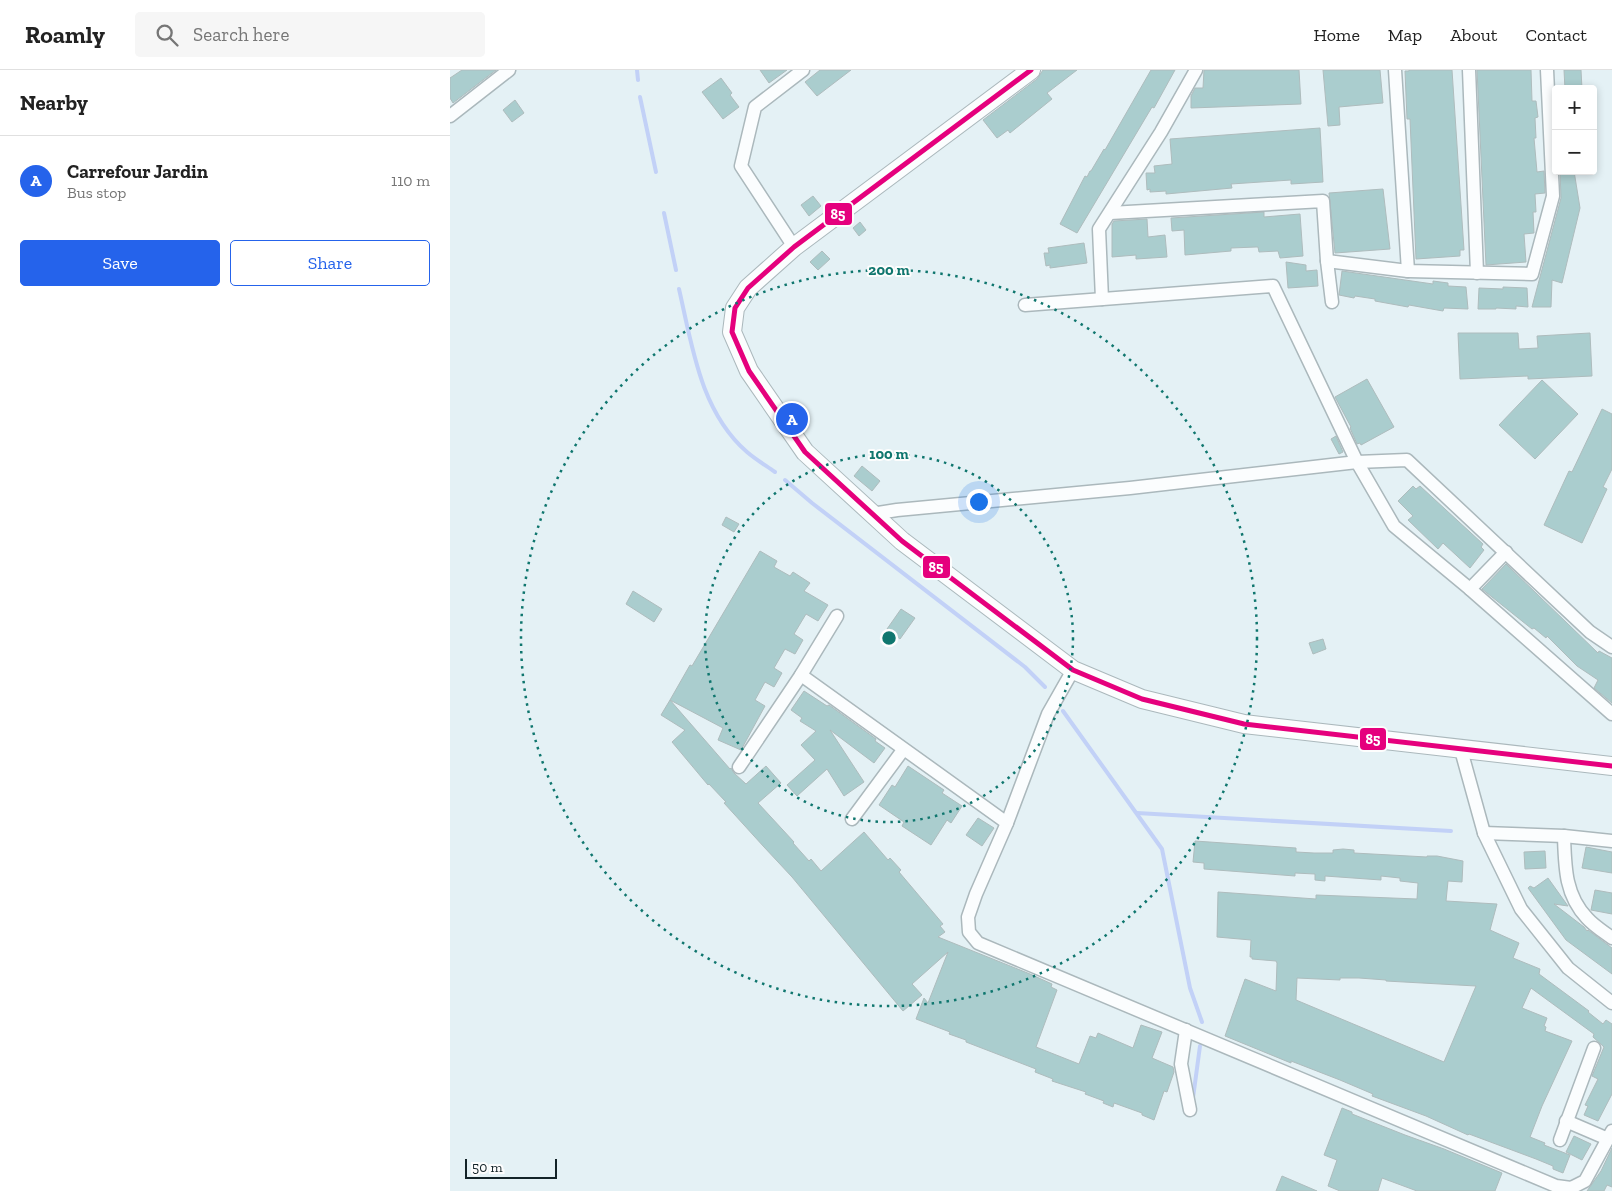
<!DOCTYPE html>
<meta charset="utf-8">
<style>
:root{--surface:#fff;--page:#f6f6f6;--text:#222;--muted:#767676;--line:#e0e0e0;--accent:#2563eb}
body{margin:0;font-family:"Zilla Slab",serif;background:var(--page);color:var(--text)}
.controls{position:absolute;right:15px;top:15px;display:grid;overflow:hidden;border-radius:5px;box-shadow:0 2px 8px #0003}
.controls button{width:45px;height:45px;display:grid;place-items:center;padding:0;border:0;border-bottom:1px solid var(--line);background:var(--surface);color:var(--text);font:25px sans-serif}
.scale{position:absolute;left:15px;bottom:12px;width:92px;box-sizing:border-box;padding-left:5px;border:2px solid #132328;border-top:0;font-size:14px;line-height:18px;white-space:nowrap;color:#132328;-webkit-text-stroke:4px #fdfdfd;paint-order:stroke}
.you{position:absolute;left:528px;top:431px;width:18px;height:18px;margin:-12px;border:4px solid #fff;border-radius:50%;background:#1a73e8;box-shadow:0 0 0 8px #1a73e833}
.badge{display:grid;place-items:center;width:32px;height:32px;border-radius:50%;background:var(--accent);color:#fff;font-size:16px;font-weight:700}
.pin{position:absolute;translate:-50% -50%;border:2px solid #fff;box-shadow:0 1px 5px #0006}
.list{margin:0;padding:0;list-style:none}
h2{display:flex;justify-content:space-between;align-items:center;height:65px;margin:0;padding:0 20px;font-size:21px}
h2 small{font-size:16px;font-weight:400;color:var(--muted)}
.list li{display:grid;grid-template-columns:32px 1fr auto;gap:15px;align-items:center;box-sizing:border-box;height:90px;padding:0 20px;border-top:1px solid var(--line)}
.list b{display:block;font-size:19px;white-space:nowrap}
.list p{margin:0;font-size:16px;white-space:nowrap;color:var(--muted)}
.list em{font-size:16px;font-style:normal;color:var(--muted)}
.actions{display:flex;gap:10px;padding:15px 20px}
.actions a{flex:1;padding:11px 0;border:1px solid var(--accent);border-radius:5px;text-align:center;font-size:18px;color:var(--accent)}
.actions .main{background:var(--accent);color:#fff}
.icon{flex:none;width:28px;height:28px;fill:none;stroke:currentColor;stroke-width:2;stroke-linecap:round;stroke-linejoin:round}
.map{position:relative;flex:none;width:1162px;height:1121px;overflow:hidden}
header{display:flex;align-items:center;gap:30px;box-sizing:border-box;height:70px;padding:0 25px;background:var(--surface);border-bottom:1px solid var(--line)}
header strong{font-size:24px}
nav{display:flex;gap:28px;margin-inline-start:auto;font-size:18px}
.search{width:350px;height:45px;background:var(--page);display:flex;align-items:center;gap:12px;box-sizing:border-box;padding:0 18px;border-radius:5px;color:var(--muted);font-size:19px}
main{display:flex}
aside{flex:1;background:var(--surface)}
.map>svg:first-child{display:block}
</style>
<header>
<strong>Roamly</strong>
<div class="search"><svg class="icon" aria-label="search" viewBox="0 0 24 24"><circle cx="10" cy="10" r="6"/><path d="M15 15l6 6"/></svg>Search here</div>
<nav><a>Home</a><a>Map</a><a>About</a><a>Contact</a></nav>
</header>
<main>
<aside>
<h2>Nearby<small></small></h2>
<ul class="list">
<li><span class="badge">A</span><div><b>Carrefour Jardin</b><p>Bus stop</p></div><em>110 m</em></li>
</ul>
<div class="actions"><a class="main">Save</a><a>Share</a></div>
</aside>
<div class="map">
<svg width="1162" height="1121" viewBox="0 0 1162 1121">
<rect width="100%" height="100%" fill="#e4f1f5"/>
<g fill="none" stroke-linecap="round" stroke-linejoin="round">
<g stroke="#c2d1f7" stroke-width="4">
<polyline points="187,0 188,10"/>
<polyline points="190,27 206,102"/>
<polyline points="214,143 226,200"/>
<path d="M229,219C242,275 250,341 297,382C305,389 315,395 325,402"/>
<polyline points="335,410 362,433 575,597 595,617"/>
<polyline points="613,641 712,779 740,918 752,952"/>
<polyline points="687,743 1001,761"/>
<polyline points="743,1028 750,976"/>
</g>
</g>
<g fill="#aacdce" stroke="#aebcbd" fill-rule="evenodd">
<polygon points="12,0 46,0 3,33 0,28 0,8"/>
<polygon points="310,0 337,0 319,13"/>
<polygon points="370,0 401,0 367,26 355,12"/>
<polygon points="593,0 627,0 597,23 602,29 560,63 558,60 547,68 533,50 587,9"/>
<polygon points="701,0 725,0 704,38 702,37 627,163 610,154 635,106 637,107 640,101 641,101 654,79 655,80"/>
<polygon points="754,0 849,0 851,34 741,38 741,26 745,18 753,18"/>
<polygon points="873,0 930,0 933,33 889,37 890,55 878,56"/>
<polygon points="959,0 1002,0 1014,180 1010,180 1010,186 966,189 960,49 957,49 955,1 959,1"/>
<polygon points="1027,0 1081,0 1082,31 1086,31 1088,47 1085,48 1086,68 1084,68 1087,102 1094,101 1095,123 1085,124 1086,142 1083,142 1084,163 1074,164 1076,192 1036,195"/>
<polygon points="1114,0 1131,0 1132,19 1115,19"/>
<polygon points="271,8 282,23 280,25 289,37 273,49 252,22"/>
<polygon points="65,30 74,43 62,52 53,40"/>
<polygon points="870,58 873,112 841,114 841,110 781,114 782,118 716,124 716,121 700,122 700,119 697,120 696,103 705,103 704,96 722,94 720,69"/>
<polygon points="1110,101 1124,101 1130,138 1112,213 1102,210 1101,237 1082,237 1111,128"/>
<polygon points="933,119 940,179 885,183 879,123"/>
<polygon points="363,126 371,136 359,146 351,135"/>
<polygon points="814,142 814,147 850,144 853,186 830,188 828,181 809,182 808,177 806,177 781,178 781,181 735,185 734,160 722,161 721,148"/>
<polygon points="697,149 698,167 715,165 717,187 686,189 686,185 662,187 662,154 664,151"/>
<polygon points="410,152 416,160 409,166 403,158"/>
<polygon points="634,173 637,193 600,198 600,195 596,196 594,183 599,183 598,178"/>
<polygon points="372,181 380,189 368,200 360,192"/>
<polygon points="836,192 856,195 856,201 867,200 868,216 838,218"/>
<polygon points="892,201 983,214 983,211 998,213 998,216 1016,217 1018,239 994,238 993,241 959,235 958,237 925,231 925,229 905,226 904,228 889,225"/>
<polygon points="1053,217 1077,218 1078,237 1066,236 1066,239 1046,238 1046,239 1028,239 1029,218 1053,219"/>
<polygon points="1008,263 1068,263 1069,279 1088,278 1087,266 1140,263 1142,306 1078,309 1078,306 1010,309"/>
<polygon points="917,309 944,357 911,375 910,373 907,374 900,358 901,357 885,327"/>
<polygon points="1092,310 1128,344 1085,389 1049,355"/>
<polygon points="1152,339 1162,344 1162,399 1153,417 1157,419 1132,473 1094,455 1119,401 1122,402"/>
<polygon points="886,366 893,382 889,384 881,369"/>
<polygon points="412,396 430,411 422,421 404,406"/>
<polygon points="963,416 966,419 970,416 1033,474 1031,477 1034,480 1020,498 993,473 988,479 958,450 963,446 948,431"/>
<polygon points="276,447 289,454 284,462 272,455"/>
<polygon points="310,481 327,491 324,497 340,506 343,502 360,513 354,521 378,535 368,551 356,544 344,564 353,570 345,584 335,579 324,598 332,603 324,617 315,612 305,630 315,636 291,680 268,670 273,658 220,630 240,595 242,596"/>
<polygon points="1056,494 1148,583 1149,581 1162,588 1162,633 1144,618 1148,610 1127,596 1097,566 1096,568 1084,558 1082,559 1032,519"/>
<polygon points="183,521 212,539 204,552 176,534"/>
<polygon points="451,539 465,548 450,569 437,559"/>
<polygon points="873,569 876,579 863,584 859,573"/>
<polygon points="354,621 377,636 379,635 426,669 425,671 435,678 424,693 380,660 414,712 394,726 377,699 347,726 337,715 365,690 351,675 366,661 350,651 352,648 341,640"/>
<polygon points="220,630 280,699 281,698 284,703 296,714 316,696 331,713 308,733 344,772 343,773 359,791 361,789 371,801 414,762 438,790 440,788 451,800 449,802 493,854 490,856 495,862 488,867 580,904 602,914 601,917 607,920 586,977 629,994 640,966 646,968 648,963 683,978 691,955 712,962 702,988 723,997 724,1002 717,1022 714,1021 704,1050 692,1045 692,1043 664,1033 663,1037 653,1033 654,1031 635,1024 636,1022 602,1011 603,1009 585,1002 586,999 516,972 516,970 499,964 500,962 466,949 474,928 478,933 498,882 462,914 472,925 453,941 342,807 314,777 274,733 276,732 259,714 258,715 222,672 235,660 211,645"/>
<polygon points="458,696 494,720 492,723 512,736 501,753 497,750 481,775 452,756 454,752 429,735 442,715 445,717"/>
<polygon points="528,748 544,758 532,776 516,765"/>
<path d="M745,771L846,778V782L864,783H883V780L893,779L904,780V783L977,787V786H987L1013,791L1012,812L998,811L996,831L1047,834L1040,860L1069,873L1063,888L1090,899L1089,904L1139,941L1138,942L1153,954L1156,950L1162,954V1024L1148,1051L1134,1045L1138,1036L1135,1035L1148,1009L1142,1006L1154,977L1143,967L1144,964L1081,918L1072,938L1097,948L1094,956L1096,957L1095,961L1122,971L1092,1036L1080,1067L1095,1073L1094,1075L1120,1085L1113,1103L1103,1099V1096L1086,1089L1019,1064L1018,1065L976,1046L922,1026L923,1024L890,1010L841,991V993L775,966L795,909L826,921L827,893L826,891L802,889V887H800L801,870L767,867L768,822L866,829V825L967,829L968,813L950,811V808L931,806V810L875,806V811L865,810V804L845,803V806L754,799V793L743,792ZM847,908L890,910V908H909L936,910V911L1026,916L994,992L846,930Z"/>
<polygon points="1136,777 1162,782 1162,803 1132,798"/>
<polygon points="1095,781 1096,798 1075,799 1074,782"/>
<polygon points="1098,808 1118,836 1104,834 1134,857 1137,861 1138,860 1162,878 1162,904 1116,870 1078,818 1080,816 1084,818"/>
<polygon points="1145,820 1162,823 1162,844 1141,840"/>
<polygon points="892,1038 902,1042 902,1044 955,1065 994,1079 1052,1103 1045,1121 967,1121 932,1108 928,1121 890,1121 878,1116 887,1090 874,1085"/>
<polygon points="1124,1066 1141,1074 1132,1090 1116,1082"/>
<polygon points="1162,1078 1162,1117 1157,1115 1154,1121 1137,1121 1151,1101"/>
<polygon points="832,1106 867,1121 826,1121"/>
</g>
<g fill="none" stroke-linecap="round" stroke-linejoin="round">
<defs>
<g id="street">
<polyline points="945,0 958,201"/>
<polyline points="1019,0 1027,203"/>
<polyline points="0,46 59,0"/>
<polyline points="660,143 873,131 877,191 882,232"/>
<polyline points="344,177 291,96 305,37 353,0"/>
<polyline points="877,191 958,201 1082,204 1103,126 1097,0"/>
<polyline points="652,229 649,159 711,62 746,0"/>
<polyline points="575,235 823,216 907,392 944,456 1020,519 1162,644"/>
<polyline points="422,444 447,440 680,418 907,392 957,390 1140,562 1162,577"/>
<polyline points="1020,519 1056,482"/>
<polyline points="623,600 598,644 557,753 526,824 518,847 519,862 528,873 1106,1116 1121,1118 1135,1111 1162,1061"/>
<polyline points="351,605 557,753"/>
<polyline points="1011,680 1034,763 1071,839 1118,898 1162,933"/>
<polyline points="289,697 351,605 387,546"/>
<polyline points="402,749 453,680"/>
<polyline points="1034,763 1114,766 1162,771"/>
<path d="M1114,766C1115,797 1115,825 1137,848C1144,856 1154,862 1162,868"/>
<polyline points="736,960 731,994 740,1040"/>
<polyline points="1116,1051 1158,1069"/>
<polyline points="1110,1070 1144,978"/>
</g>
<polyline id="secondary" points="581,0 344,177 298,218 285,238 282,262 299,301 355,382 452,471 623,600 692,629 794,654 1162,696"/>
</defs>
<use href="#street" stroke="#abb8bc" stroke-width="15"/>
<use href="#secondary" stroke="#abb8bc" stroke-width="20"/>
<use href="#street" stroke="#fbfdfe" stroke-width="12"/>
<use href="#secondary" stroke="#fbfdfe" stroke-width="18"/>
<defs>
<polyline id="bus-1" points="581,0 344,177 298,218 285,238 282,262 299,301 355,382 452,471 623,600 692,629 794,654 1162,696"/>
</defs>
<use href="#bus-1" stroke="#fdfdfd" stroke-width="9"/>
<use href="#bus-1" stroke="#e5007d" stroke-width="5"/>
</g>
<g fill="none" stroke="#0f766e" stroke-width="2.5" stroke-dasharray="2.5 5">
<circle cx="439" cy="568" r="184"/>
<circle cx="439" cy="568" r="368"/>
</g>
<circle cx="439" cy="568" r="8" fill="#0f766e" stroke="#fdfdfd" stroke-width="2.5"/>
<g font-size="15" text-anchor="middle" font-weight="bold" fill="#0f766e" stroke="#fdfdfd" stroke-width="4" stroke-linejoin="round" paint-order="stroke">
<text x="439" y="205">200 m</text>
<text x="439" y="389">100 m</text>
</g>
<g stroke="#fdfdfd" stroke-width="2">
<rect x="374" y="132" width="29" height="24" rx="5" fill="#e5007d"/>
<rect x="472" y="485" width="29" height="24" rx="5" fill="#e5007d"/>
<rect x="909" y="657" width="28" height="24" rx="5" fill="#e5007d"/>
</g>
<g font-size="14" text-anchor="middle" font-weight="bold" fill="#fff">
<text x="388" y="149">85</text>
<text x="486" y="502">85</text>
<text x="923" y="674">85</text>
</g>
</svg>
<div class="controls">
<button>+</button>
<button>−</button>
</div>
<div class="scale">50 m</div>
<div class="you"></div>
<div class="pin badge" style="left:342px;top:349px">A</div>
</div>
</main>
